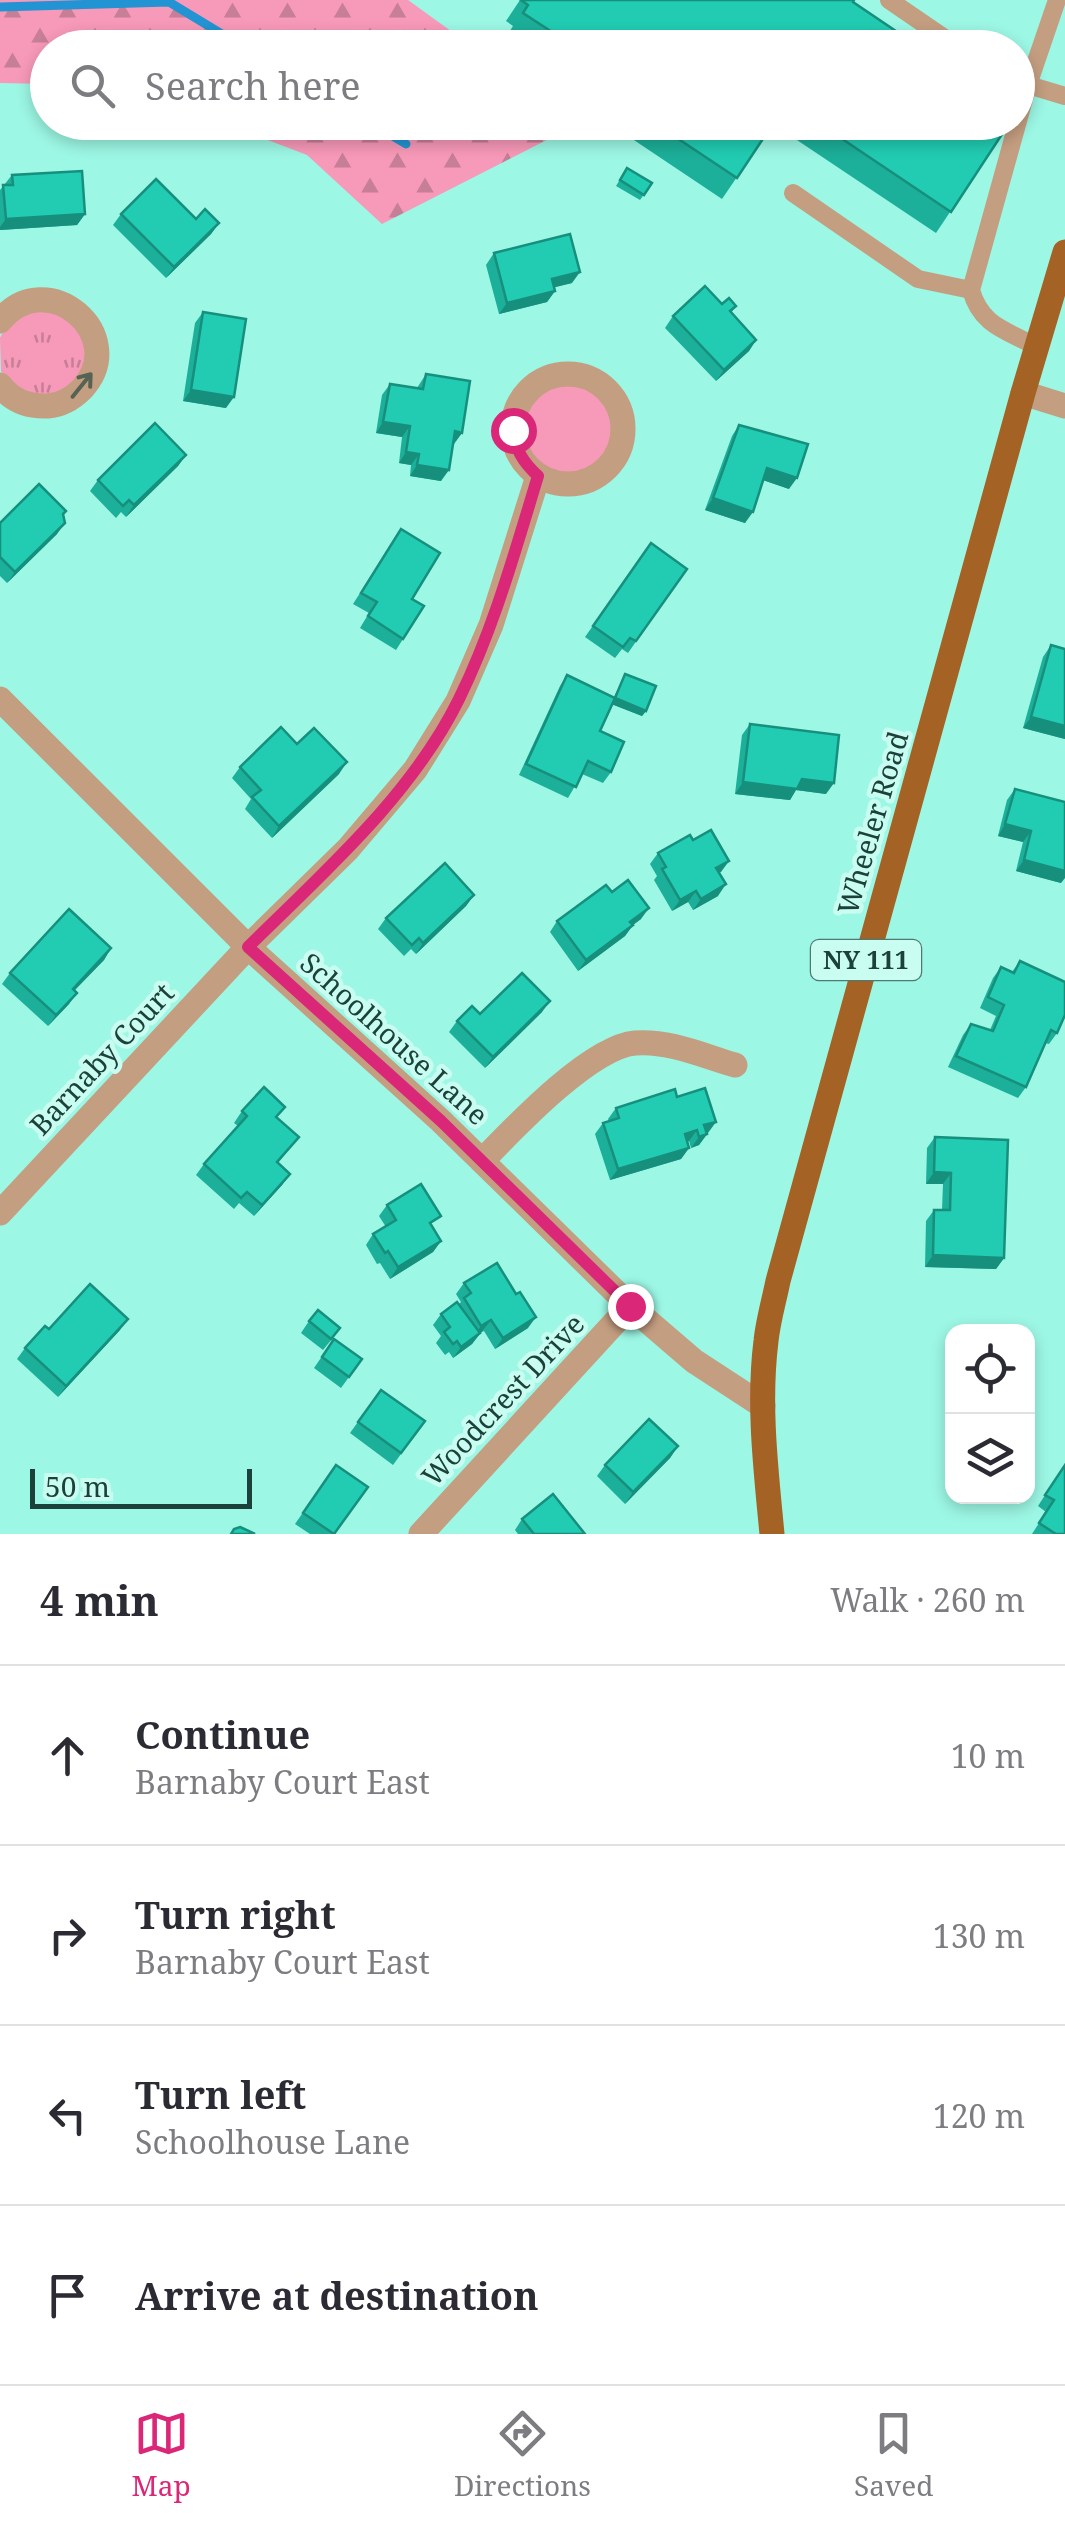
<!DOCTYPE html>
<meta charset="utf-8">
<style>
:root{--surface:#fff;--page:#f2f2f3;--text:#2b2b33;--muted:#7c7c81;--line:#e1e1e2;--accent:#db2777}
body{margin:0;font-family:"Noto Serif",serif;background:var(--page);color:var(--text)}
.controls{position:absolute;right:30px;bottom:30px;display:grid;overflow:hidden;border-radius:20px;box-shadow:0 5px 15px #0003}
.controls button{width:90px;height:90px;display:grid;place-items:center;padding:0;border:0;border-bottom:2px solid var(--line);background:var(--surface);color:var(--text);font:50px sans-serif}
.scale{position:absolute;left:30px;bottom:25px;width:222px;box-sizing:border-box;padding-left:10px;border:5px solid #1b413a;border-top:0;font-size:28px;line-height:35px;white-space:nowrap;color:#1b413a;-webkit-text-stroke:8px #c9fdf1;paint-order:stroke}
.stop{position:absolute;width:30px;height:30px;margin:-22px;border:8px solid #db2777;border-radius:50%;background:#fff}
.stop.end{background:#db2777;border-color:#fff;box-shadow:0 2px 10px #0008}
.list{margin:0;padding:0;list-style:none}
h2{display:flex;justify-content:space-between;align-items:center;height:130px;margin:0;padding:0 40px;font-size:42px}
h2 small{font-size:32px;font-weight:400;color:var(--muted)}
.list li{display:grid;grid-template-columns:65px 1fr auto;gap:30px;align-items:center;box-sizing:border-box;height:180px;padding:0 40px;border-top:2px solid var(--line)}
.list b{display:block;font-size:38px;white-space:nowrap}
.list p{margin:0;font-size:32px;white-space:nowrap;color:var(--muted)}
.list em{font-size:32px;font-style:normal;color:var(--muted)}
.icon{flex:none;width:55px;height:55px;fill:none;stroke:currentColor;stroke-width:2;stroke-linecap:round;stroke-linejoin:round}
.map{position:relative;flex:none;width:1065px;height:1534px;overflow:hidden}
.search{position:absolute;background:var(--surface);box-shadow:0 5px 15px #0003;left:30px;right:30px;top:30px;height:110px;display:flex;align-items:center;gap:25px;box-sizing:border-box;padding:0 35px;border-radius:55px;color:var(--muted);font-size:38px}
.sheet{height:850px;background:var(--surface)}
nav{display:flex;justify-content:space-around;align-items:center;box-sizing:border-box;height:140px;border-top:2px solid var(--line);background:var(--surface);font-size:28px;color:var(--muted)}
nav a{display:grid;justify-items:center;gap:5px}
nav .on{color:var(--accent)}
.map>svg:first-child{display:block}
</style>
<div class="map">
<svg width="1065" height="1534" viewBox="0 0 1065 1534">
<defs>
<pattern id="forest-firs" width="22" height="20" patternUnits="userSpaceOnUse" patternTransform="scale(2.5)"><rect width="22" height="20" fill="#f799b8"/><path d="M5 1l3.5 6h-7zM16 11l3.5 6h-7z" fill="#c77e97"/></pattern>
<pattern id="park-tufts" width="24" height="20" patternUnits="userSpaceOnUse" patternTransform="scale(2.5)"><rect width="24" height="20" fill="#f799b8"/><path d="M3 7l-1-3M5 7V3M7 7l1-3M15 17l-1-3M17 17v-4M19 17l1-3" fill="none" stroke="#c77e97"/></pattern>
</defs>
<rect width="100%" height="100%" fill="#9cf7e4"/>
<circle fill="#f799b8" cx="569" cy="429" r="44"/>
<g fill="url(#forest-firs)">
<polygon points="0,0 408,0 473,47 48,48 47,84 0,83"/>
<polygon points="575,122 578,124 382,224 307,155 223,123"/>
</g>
<polygon fill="url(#park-tufts)" points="42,308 70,319 86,344 82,374 61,394 33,397 8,383 1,371 0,338 4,329 13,318"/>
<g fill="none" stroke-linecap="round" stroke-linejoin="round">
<g stroke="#2394d3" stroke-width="9">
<polyline points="0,7 169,2 245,48"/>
<polyline points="369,122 406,144"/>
</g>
<g stroke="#c49e81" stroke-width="18">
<polyline points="889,0 959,48"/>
<polyline points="1018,82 1065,96"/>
<polyline points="793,193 918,279 971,290"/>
<path d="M1037,347C1006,330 981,326 971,290L1028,85L1057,0"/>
</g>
<g stroke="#c49e81" stroke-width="25">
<path d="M0,321C47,263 131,336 82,389C73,398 62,405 48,406C29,407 12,401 0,385"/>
<circle cx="568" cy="429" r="55"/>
<polyline points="1023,393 1065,406"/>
<polyline points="0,699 248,947 441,1121 630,1306 694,1361 763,1406"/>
<path d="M482,1161C514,1128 590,1047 635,1043C668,1040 704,1056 735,1065"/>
<polyline points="0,1213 248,947 348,849 415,770 458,701 491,625 538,476"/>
<polyline points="421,1534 630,1306"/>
</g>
<path stroke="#a46225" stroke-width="25" d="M772,1534C766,1470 758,1405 766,1341C768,1321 774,1301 778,1281L1023,393L1065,252"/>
</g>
<g fill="#1caf99">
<polygon points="520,0 853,2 921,48 529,48 508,34 513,26 506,21"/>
<polygon points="607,122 1010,122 936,233 773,124 722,199"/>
<polygon points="627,168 652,183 640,200 616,186"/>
<polygon points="12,175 85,214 77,225 0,230 0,190"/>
<polygon points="121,214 196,219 219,223 211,234 166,278 113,225"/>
<polygon points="494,253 572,283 554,287 555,291 547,302 499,314 486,265"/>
<polygon points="722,304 736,306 731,313 756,340 749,351 716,381 665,328 673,316"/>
<polygon points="203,312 226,408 183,401 195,323"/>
<polygon points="426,374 462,433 453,444 441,481 410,476 411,465 399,463 402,437 376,433 382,395 390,384 417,388"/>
<polygon points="739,425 789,489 763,480 745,523 705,510 732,436"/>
<polygon points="186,455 178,466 126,517 121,512 116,518 90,491 98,480"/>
<polygon points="0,523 57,534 7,583 0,576"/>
<polygon points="401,529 412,599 403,639 396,650 360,628 369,613 353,604"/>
<polygon points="651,543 687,569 628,653 622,649 615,658 585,637"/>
<polygon points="1051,645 1065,739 1023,728 1043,657"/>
<polygon points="625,674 646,711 642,716 612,704 600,731 611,772 603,783 582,774 568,798 519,775 560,686 567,675 614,697"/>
<polygon points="750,724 826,794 796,790 790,800 735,794 742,735"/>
<polygon points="297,744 339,774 272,838 245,809 251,799 232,778 240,767"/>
<polygon points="1015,789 1061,883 1016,871 1023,842 998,836 1007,800"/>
<polygon points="693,840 729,861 719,873 718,896 693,910 688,902 672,911 654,880 657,876 650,864 658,853"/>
<polygon points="474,895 466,906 416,954 411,949 404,956 378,929 386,918"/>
<polygon points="641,919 633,925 625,936 578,971 550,932 557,921"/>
<polygon points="111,948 104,960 74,991 69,1004 48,1026 2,984 10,973"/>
<polygon points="1020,961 1057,1033 1049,1044 1045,1043 1026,1087 1018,1098 948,1067 963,1035 971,1024 990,1030 996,1016 980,1008 993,978 1001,967 1012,972"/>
<polygon points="542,1012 485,1068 449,1032 457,1021 480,1014"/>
<polygon points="677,1097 708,1133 699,1145 691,1148 689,1141 687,1142 689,1148 681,1159 610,1180 595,1134 603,1123 609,1121 608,1119 616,1108"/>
<polygon points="242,1111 278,1118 299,1137 278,1163 290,1174 282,1185 254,1216 239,1203 234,1209 196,1175 204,1164 238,1126 234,1123"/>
<polygon points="935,1137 1004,1258 996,1269 925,1267 926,1221 934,1210 942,1210 943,1184 926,1184 927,1148"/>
<polygon points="387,1205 433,1228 441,1241 433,1252 390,1279 380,1263 377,1264 366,1245 373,1234 386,1227 379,1216"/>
<polygon points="464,1283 528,1328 495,1349 484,1331 480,1333 472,1344 453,1358 449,1352 445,1355 436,1343 441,1336 433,1325 441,1314 459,1304 461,1302 456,1294"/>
<polygon points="309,1321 332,1339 323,1350 301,1333"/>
<polygon points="49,1329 120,1330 58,1397 17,1359 25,1348"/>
<polygon points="334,1339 362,1359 341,1388 314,1368"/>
<polygon points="381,1390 425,1421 393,1465 350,1433"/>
<polygon points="678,1446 670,1458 625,1504 597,1476 605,1465"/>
<polygon points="1065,1464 1065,1534 1032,1534 1046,1512 1038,1506"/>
<polygon points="336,1465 336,1534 310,1534 295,1524"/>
<polygon points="522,1519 585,1534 518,1534 515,1530"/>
</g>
<g fill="#178f7d">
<polygon points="85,214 77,225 0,230 0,227 6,219"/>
<polygon points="219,223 211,234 166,278 174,267"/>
<polygon points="580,272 572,283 544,290 552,279"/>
<polygon points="555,291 547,302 499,314 507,303"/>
<polygon points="756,340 749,351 716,381 724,370"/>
<polygon points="191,390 234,397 226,408 183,401"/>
<polygon points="383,422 410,426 402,437 376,433"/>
<polygon points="455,431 462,433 454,444 447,442"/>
<polygon points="406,452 419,454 411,465 399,463"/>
<polygon points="186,455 178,466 126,517 134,505"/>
<polygon points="417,465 449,470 441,481 410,476"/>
<polygon points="767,468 797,478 789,489 760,479"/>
<polygon points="713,498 753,512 745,523 705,510"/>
<polygon points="65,523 57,534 7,583 15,572"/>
<polygon points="615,698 646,711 642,716 611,704"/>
<polygon points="1031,717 1065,726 1065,739 1023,728"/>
<polygon points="347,762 339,774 272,838 279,826"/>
<polygon points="802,779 834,783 826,794 796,790 790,800 735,794 743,782"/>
<polygon points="1005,824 1031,831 1023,842 998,836"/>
<polygon points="1024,860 1065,871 1065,878 1061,883 1016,871"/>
<polygon points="729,861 721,872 708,879 716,868"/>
<polygon points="726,884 718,896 693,910 701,899"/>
<polygon points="696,891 688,902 672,911 680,900"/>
<polygon points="474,895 466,906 416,954 423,943"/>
<polygon points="649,908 641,919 622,933 630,922"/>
<polygon points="633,925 625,936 578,971 586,960"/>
<polygon points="111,948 104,960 65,1000 73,989"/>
<polygon points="77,993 69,1004 48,1026 56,1015"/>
<polygon points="550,1001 542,1012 485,1068 493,1057"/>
<polygon points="716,1122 708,1133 699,1136 704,1125"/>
<polygon points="697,1130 689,1141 677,1145 685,1134"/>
<polygon points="707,1134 699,1145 691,1148 699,1137"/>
<polygon points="689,1148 681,1159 610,1180 618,1169"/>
<polygon points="934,1172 951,1173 943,1184 926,1184"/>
<polygon points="290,1174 282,1185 254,1216 262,1205"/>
<polygon points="441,1241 433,1252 390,1279 398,1267"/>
<polygon points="933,1255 1004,1258 996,1269 925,1267"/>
<polygon points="536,1317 528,1328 495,1349 503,1338"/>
<polygon points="128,1319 120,1330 58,1397 66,1386"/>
<polygon points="491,1320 472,1344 453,1358 461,1347 473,1337 481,1326"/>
<polygon points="678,1446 670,1458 625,1504 633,1492"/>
</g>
<g fill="#21ccb2" stroke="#178f7d" stroke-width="2.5">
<polygon points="521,0 854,0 853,2 921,48 571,48 572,45 523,13 528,5"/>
<polygon points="653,122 774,122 737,178"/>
<polygon points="817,122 1010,122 951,212"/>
<polygon points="627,168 652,183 644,195 620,180"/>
<polygon points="82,171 85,214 6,219 3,185 13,185 12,175"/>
<polygon points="156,179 196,219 205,209 219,223 174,267 121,214"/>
<polygon points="570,234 580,272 552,279 555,291 507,303 494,253"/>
<polygon points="705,286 722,304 729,298 736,306 730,311 756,340 724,370 673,316"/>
<polygon points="203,312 246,319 234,397 191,390"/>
<polygon points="426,374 470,381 462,433 455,431 449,470 417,465 419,454 406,452 410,426 383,422 390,384 423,389"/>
<polygon points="155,423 186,455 134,505 129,500 123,506 98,480"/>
<polygon points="739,425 808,444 797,478 767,468 753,512 713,498"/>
<polygon points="39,484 66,511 63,514 65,523 15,572 0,557 0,523"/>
<polygon points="401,529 440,553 412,599 424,606 403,639 368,616 377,602 361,593"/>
<polygon points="651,543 687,569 636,641 630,638 623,647 593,626"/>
<polygon points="1051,645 1065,649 1065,726 1031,717"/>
<polygon points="625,674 656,686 646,711 615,698"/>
<polygon points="567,675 615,698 600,731 624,742 611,772 588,761 576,787 526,764"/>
<polygon points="750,724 839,735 834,783 802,779 797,789 743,782"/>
<polygon points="281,727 297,744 314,728 347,762 279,826 252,797 261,790 240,767"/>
<polygon points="1015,789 1065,802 1065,871 1024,860 1031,831 1005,824"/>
<polygon points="711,830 729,861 716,868 726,884 701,899 696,891 680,900 662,869 666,867 658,853 690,835 693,840"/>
<polygon points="445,863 474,895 423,943 419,938 412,945 386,918"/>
<polygon points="628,880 649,908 630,922 633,925 586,960 557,921 606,885 612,892"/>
<polygon points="69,909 111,948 73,989 77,993 56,1015 10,973"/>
<polygon points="1020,961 1065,982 1065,1015 1057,1033 1051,1030 1026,1087 956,1056 971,1024 993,1031 1004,1005 988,997 1001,967 1014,973"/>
<polygon points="522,973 550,1001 493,1057 457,1021 472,1006 480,1014"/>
<polygon points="264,1087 285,1107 276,1117 299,1137 277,1162 290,1174 262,1205 247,1192 241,1198 204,1164 247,1116 242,1111"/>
<polygon points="705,1088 716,1122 704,1125 707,1134 699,1137 697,1130 685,1134 689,1148 618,1169 603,1123 619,1118 616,1108 675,1089 677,1097"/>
<polygon points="935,1137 1008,1140 1004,1258 933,1255 934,1210 950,1210 951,1173 934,1172"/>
<polygon points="421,1184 441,1216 430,1223 441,1241 398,1267 388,1251 385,1253 373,1234 396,1220 387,1205"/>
<polygon points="497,1263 516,1294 520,1292 536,1317 503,1338 491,1320 481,1326 464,1298 471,1293 464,1283"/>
<polygon points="90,1284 128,1319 66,1386 25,1348 45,1326 49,1329"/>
<polygon points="457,1302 480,1333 461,1347 457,1341 453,1344 444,1332 450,1327 441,1314"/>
<polygon points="318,1310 340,1328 331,1339 309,1321"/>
<polygon points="334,1339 362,1359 349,1377 322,1357"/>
<polygon points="381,1390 425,1421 401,1453 358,1422"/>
<polygon points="649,1419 678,1446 633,1492 605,1465"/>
<polygon points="336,1465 368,1487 334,1534 303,1513"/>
<polygon points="1065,1465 1065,1534 1056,1534 1039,1523 1054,1500 1045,1495"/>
<polygon points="553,1494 585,1534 534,1534 522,1519"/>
<polygon points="240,1527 255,1534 231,1534 234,1529"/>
</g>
<defs><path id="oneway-shaft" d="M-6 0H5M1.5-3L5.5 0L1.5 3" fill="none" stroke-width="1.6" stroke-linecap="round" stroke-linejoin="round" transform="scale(2.5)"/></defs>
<use stroke="#566253" href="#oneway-shaft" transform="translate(82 385) rotate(-51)"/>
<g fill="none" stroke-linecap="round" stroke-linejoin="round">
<path stroke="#db2777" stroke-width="12" d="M513,430C516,451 523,462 538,476C515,551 494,628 459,699C412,795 323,873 248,947L441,1121L630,1306"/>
</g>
<g text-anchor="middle" stroke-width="9" stroke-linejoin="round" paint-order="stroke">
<rect fill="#c9fdf1" stroke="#4f7971" stroke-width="2.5" x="811" y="940" width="110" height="40" rx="8"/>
<g font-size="25" font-weight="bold" fill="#1b413a">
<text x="866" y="969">NY 111</text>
</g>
<g font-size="28" fill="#1b413a" stroke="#c9fdf1">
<text transform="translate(873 823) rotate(-74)" y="10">Wheeler Road</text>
<text transform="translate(394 1039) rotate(42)" y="10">Schoolhouse Lane</text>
<text transform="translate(102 1059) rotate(-47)" y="10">Barnaby Court</text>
<text transform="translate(503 1400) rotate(-47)" y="10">Woodcrest Drive</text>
</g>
</g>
</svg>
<div class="controls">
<button><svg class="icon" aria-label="locate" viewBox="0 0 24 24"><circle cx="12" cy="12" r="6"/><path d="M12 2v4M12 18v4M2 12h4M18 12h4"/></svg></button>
<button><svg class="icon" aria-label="layers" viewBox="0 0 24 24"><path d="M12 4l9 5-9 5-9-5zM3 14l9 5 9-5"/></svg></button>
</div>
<div class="scale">50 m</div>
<div class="stop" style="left:513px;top:430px"></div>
<div class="stop end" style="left:630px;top:1306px"></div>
<div class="search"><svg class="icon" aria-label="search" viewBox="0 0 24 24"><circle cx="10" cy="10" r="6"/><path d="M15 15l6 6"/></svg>Search here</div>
</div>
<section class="sheet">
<h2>4 min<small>Walk · 260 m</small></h2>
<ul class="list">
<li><svg class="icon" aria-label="ahead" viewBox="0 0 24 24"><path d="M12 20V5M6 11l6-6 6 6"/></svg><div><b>Continue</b><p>Barnaby Court East</p></div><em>10 m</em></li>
<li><svg class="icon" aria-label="right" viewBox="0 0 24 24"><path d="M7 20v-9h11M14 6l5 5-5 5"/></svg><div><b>Turn right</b><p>Barnaby Court East</p></div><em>130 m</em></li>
<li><svg class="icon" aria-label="left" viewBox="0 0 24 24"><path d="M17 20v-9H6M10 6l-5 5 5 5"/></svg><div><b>Turn left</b><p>Schoolhouse Lane</p></div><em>120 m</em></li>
<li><svg class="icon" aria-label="arrive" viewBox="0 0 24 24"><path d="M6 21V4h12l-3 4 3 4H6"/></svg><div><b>Arrive at destination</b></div></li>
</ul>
</section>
<nav>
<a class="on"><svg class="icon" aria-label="map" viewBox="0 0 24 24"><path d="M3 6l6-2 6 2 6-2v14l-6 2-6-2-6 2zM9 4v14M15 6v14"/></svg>Map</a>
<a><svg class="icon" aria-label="directions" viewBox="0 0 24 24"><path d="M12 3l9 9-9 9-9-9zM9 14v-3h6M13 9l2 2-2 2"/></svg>Directions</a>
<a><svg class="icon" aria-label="saved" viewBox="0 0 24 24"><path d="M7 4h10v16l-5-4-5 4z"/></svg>Saved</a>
</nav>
